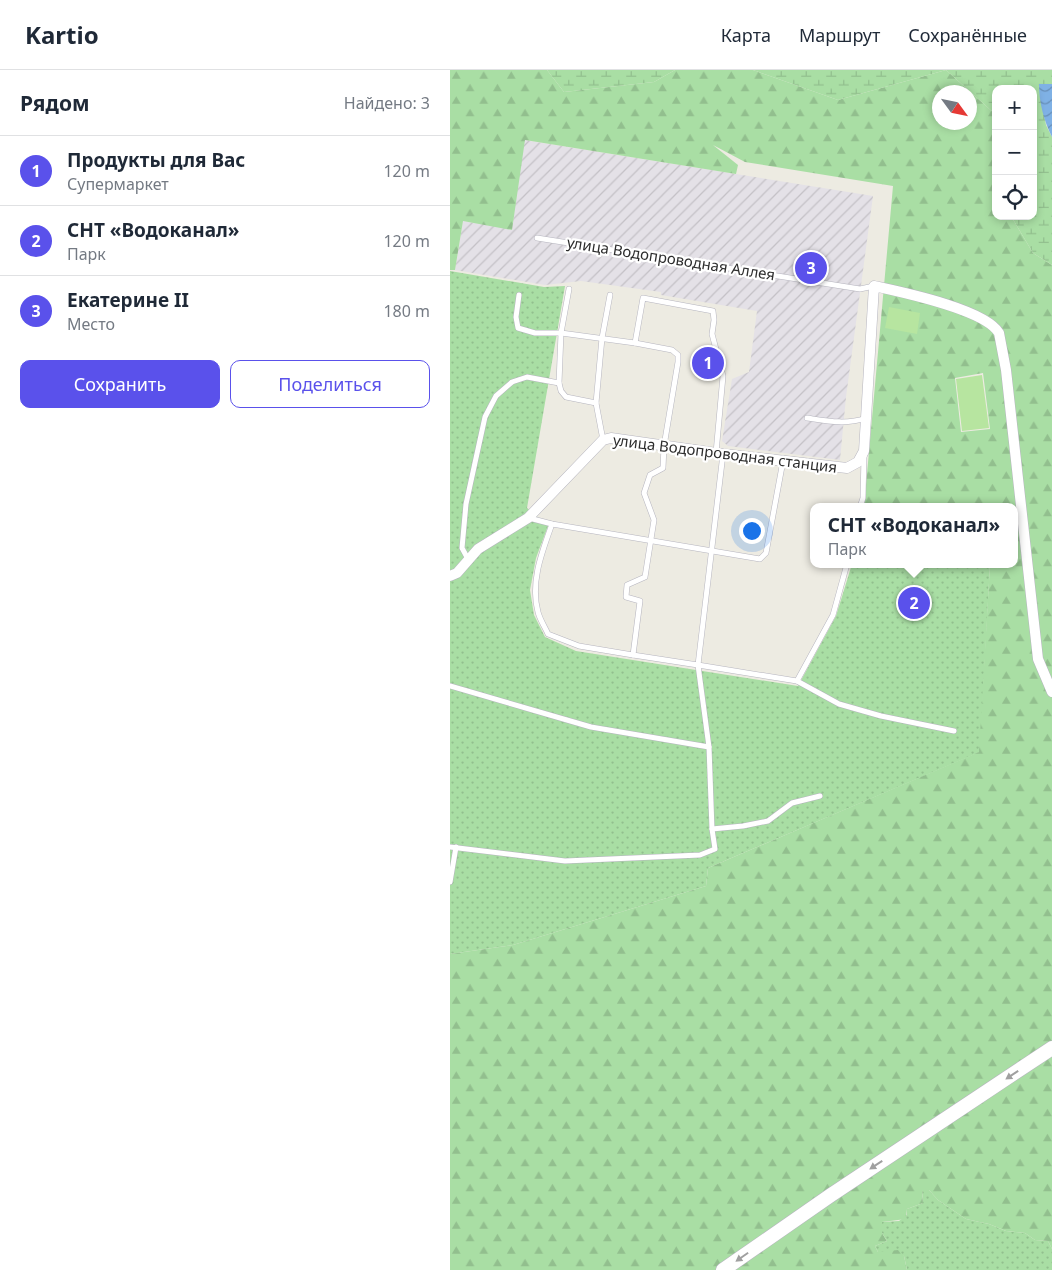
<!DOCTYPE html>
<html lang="ru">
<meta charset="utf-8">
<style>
:root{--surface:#fff;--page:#f6f6f7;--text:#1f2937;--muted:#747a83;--line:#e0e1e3;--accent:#5a51eb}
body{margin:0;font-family:"Noto Sans",sans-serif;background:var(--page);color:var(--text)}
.controls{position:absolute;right:15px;top:15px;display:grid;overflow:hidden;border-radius:10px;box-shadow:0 2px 8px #0003}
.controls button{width:45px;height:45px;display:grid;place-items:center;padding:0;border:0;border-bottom:1px solid var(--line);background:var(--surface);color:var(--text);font:25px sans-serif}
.compass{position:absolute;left:482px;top:15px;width:45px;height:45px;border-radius:50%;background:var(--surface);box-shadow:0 2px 8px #0003;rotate:123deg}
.you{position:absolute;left:301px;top:460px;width:18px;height:18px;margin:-12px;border:4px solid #fff;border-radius:50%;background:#1a73e8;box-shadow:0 0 0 8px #1a73e833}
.badge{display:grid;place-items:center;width:32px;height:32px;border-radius:50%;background:var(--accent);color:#fff;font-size:16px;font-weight:700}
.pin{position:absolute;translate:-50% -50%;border:2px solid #fff;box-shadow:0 1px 5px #0006}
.popup{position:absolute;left:360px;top:433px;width:208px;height:65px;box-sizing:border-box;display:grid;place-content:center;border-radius:10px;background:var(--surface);filter:drop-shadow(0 1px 4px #0005);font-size:16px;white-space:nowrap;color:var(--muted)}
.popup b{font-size:19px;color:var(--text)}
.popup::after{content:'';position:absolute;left:50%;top:100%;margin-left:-10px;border:10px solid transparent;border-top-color:var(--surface)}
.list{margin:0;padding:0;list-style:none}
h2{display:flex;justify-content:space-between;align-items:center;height:65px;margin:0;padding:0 20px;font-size:21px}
h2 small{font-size:16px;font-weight:400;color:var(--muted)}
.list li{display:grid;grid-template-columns:32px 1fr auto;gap:15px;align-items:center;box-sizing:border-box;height:70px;padding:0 20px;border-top:1px solid var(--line)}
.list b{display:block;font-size:19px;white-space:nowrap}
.list p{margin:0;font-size:16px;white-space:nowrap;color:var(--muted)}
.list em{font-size:16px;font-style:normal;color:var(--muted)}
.actions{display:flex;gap:10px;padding:15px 20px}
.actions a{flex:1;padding:11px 0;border:1px solid var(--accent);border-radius:10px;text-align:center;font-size:18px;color:var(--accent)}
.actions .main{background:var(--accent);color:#fff}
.icon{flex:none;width:28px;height:28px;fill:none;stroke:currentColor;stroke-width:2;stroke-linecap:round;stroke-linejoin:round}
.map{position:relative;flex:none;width:602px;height:1200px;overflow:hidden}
header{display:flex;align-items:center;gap:30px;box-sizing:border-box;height:70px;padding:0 25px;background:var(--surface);border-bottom:1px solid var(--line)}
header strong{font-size:24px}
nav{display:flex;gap:28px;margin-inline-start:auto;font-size:18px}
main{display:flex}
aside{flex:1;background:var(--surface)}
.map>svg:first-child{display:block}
</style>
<header>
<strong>Kartio</strong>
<nav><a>Карта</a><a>Маршрут</a><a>Сохранённые</a></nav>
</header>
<main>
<aside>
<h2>Рядом<small>Найдено: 3</small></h2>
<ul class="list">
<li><span class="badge">1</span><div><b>Продукты для Вас</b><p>Супермаркет</p></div><em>120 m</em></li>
<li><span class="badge">2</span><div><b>СНТ «Водоканал»</b><p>Парк</p></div><em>120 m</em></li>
<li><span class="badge">3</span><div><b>Екатерине II</b><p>Место</p></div><em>180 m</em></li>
</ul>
<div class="actions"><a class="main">Сохранить</a><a>Поделиться</a></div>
</aside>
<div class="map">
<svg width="602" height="1200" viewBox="0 0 602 1200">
<defs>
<pattern id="industrial-furrows" width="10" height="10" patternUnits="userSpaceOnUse" patternTransform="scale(1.25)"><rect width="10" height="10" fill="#e4e1e7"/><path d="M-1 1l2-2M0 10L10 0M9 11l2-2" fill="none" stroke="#c4c1c6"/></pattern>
<pattern id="grass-dots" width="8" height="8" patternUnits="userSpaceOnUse" patternTransform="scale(1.25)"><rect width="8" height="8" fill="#a9dea4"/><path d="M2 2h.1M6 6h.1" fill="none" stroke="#92bf8e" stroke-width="1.8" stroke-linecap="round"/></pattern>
<pattern id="forest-firs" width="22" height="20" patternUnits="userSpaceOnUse" patternTransform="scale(1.25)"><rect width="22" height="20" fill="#a9dea4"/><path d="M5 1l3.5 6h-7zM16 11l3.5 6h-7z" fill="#92bf8e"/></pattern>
<pattern id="wetland-marsh" width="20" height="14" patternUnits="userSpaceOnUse" patternTransform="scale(1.25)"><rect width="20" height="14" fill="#a9dea4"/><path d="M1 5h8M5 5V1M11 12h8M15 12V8" fill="none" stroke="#92bf8e"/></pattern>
<pattern id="water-waves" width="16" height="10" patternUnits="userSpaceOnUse" patternTransform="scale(1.25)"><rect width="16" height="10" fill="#7fb1e5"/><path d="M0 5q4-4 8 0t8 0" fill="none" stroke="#6890ba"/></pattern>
</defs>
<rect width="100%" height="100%" fill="#edebe2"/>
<polygon fill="url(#industrial-furrows)" points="74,70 423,126 396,327 390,390 278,376 272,371 282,309 299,302 307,241 211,225 211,222 131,211 95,215 5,200 13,151 62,159"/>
<g fill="url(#grass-dots)">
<polygon points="0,201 94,217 115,216 77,438 98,456 86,488 80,520 84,545 95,567 126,581 348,616 386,546 402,494 540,494 530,682 258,798 256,816 63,875 0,884"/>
<polygon points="472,1120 479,1120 488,1130 516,1149 539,1154 556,1161 575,1163 585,1170 598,1171 602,1179 602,1200 457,1200 454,1186 428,1182 425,1176 437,1171 432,1163 431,1152 449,1151 457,1145 457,1139 473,1133"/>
</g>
<path fill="url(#forest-firs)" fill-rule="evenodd" d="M0,0H97L114,22L204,12L225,0H303L388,30L496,0L545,44L546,146H561L583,183L602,195V1179L598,1171L585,1170L575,1163L556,1161L539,1154L516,1149L488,1130L479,1120H472L473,1133L457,1139L456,1149L432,1152V1163L437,1171L425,1176L428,1182L448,1180L454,1186L457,1200H0V884L63,875L256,816L258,798L529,682L540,494H564V437H414L443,116L295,92L263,75L288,95L286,104L75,70L62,160L13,151L5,200H0ZM490,22H520V52H490ZM533,303L540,359L511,362L505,308Z"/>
<g fill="url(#wetland-marsh)">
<polygon points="97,0 225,0 204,12 114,22"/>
<polygon points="303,0 602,0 602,14 589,14 596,55 602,67 602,195 583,183 561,146 583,146 583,19 546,19 546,50 545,44 496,0 388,30"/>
</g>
<g fill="#b7e5a0">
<polygon points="439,237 470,243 467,264 435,258"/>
<polygon points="532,305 539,358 512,361 506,309"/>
</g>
<path fill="url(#water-waves)" d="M589,14H602V67C594,51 589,33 589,14Z"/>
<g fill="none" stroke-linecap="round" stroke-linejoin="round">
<defs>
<g id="lane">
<polyline points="87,168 410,219 424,216"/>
<polyline points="119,219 111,263 109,313 111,321 116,327 146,333"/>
<polyline points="69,225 66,247 68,258 85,263 111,263 185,273 222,280 228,285 228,292 214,376 213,398 200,405 194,423 204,450 195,507 177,515 176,527 190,531 183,585 248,595 273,384"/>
<polyline points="185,273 193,228 263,241 264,250 262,264 273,306 266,383"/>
<path d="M357,348C377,351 396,355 416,348"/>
<polyline points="153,370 146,333 152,268 160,225"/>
<polyline points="410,437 413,428 414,386"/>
<polyline points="79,448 102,454 310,489 316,483 333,391"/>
<path d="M102,454C92,482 80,512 88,542C90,550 95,557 98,564L129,576L183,585"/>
<polyline points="18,489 12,478 16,434 35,347 46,326 62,312 77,307 109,313"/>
<polyline points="347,611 389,634 431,646 504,661"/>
<polyline points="0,616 141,657 259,677"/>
<polyline points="262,759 293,756 318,751 342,733 370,726"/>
<polyline points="0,777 115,791 250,785 265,779 262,759 259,677 248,595 347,611 383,545 397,494"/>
<polyline points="0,812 6,777"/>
</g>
<path id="street" d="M0,506L7,503L28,479L78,448L153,370L161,368L273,384L397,398L408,392L414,381L424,216C451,222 535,239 549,263L556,300L588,589L602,622"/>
<polyline id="secondary" points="273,1200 381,1125 602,978"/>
</defs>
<use href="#lane" stroke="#b6b5bf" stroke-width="6"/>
<use href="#street" stroke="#b6b5bf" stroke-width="11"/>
<use href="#secondary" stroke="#b6b5bf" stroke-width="15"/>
<use href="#lane" stroke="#fff" stroke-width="5"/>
<use href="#street" stroke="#fff" stroke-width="10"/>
<use href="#secondary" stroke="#fff" stroke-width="14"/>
</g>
<defs><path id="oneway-solid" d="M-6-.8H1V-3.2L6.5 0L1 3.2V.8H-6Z" transform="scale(1.25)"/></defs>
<g fill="#a0a0a0">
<use href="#oneway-solid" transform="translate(562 1005) rotate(146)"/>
<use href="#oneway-solid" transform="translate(426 1095) rotate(147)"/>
<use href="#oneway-solid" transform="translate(292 1187) rotate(145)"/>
</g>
<g text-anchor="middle" stroke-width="4.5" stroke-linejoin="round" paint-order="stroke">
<g font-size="15" fill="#2d2d2d" stroke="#fff">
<text transform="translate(221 189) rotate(9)" y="5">улица Водопроводная Аллея</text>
<text transform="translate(275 384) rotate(7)" y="5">улица Водопроводная станция</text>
</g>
</g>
</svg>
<div class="controls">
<button>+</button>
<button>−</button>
<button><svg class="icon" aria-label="locate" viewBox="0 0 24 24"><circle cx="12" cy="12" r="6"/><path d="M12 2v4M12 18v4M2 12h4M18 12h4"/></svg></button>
</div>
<svg class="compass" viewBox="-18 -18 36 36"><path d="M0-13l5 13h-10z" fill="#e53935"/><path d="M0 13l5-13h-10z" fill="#747a83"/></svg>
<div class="you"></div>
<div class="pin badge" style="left:258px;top:293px">1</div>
<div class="pin badge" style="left:464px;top:533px">2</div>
<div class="popup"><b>СНТ «Водоканал»</b>Парк</div>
<div class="pin badge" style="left:361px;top:198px">3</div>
</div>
</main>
